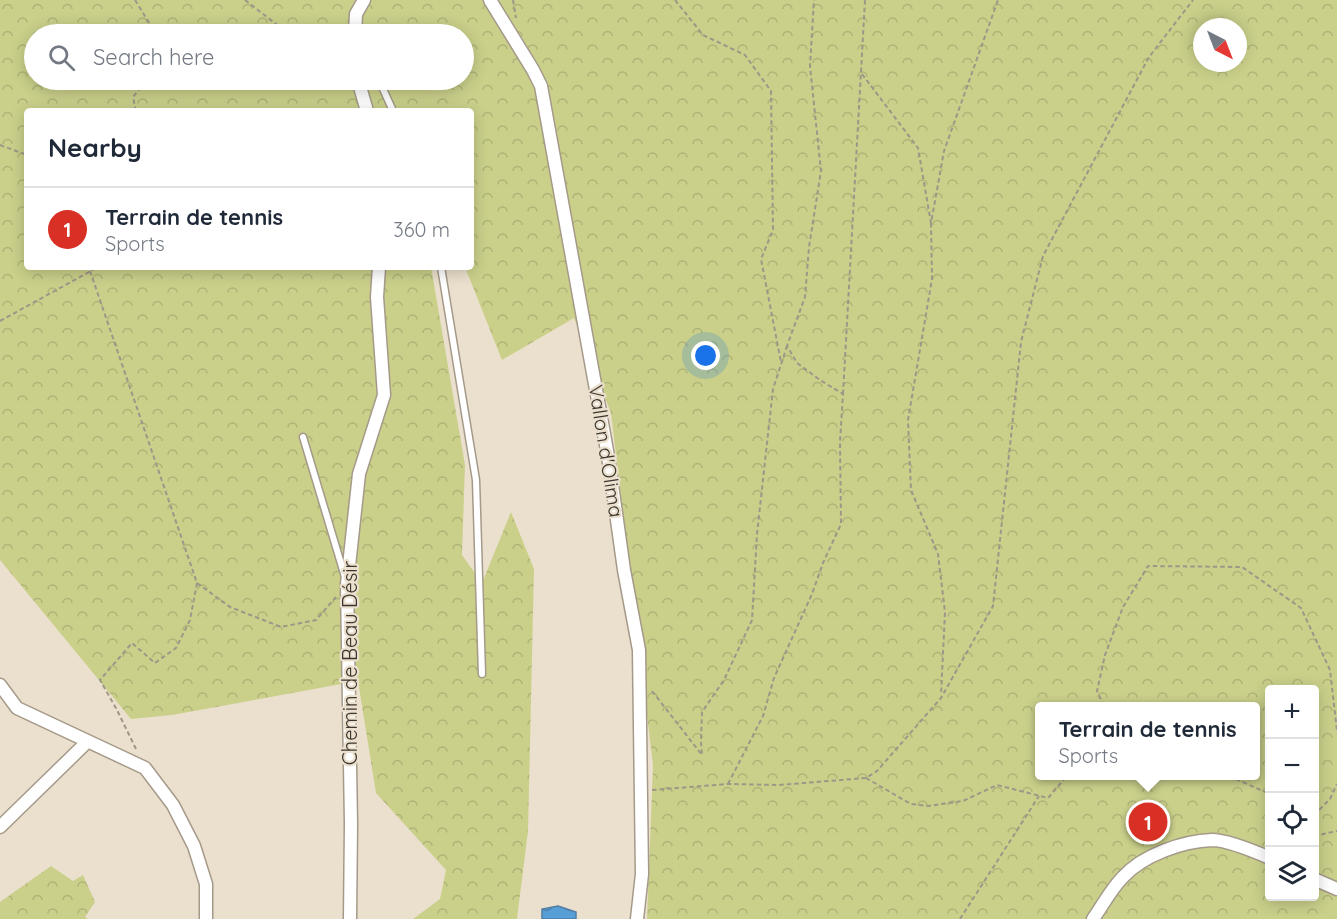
<!DOCTYPE html>
<meta charset="utf-8">
<style>
:root{--surface:#fff;--page:#f2f2f3;--text:#1f2937;--muted:#747a83;--line:#e0e1e3;--accent:#d93025}
body{margin:0;font-family:Quicksand,sans-serif;background:var(--page);color:var(--text)}
.controls{position:absolute;right:18px;bottom:18px;display:grid;overflow:hidden;border-radius:6px;box-shadow:0 3px 15px #0003}
.controls button{width:54px;height:54px;display:grid;place-items:center;padding:0;border:0;border-bottom:2px solid var(--line);background:var(--surface);color:var(--text);font:30px sans-serif}
.compass{position:absolute;left:1193px;top:18px;width:54px;height:54px;border-radius:50%;background:var(--surface);box-shadow:0 3px 15px #0003;rotate:138deg}
.you{position:absolute;left:706px;top:356px;width:21px;height:21px;margin:-15px;border:4px solid #fff;border-radius:50%;background:#1a73e8;box-shadow:0 0 0 9px #1a73e833}
.badge{display:grid;place-items:center;width:39px;height:39px;border-radius:50%;background:var(--accent);color:#fff;font-size:20px;font-weight:700}
.pin{position:absolute;translate:-50% -50%;border:3px solid #fff;box-shadow:0 2px 6px #0006}
.popup{position:absolute;left:1035px;top:702px;width:225px;height:78px;box-sizing:border-box;display:grid;place-content:center;border-radius:6px;background:var(--surface);filter:drop-shadow(0 2px 4px #0005);font-size:20px;white-space:nowrap;color:var(--muted)}
.popup b{font-size:22px;color:var(--text)}
.popup::after{content:'';position:absolute;left:50%;top:100%;margin-left:-12px;border:12px solid transparent;border-top-color:var(--surface)}
.list{margin:0;padding:0;list-style:none}
h2{display:flex;justify-content:space-between;align-items:center;height:78px;margin:0;padding:0 24px;font-size:26px}
h2 small{font-size:20px;font-weight:400;color:var(--muted)}
.list li{display:grid;grid-template-columns:39px 1fr auto;gap:18px;align-items:center;box-sizing:border-box;height:84px;padding:0 24px;border-top:2px solid var(--line)}
.list b{display:block;font-size:22px;white-space:nowrap}
.list p{margin:0;font-size:20px;white-space:nowrap;color:var(--muted)}
.list em{font-size:20px;font-style:normal;color:var(--muted)}
.icon{flex:none;width:33px;height:33px;fill:none;stroke:currentColor;stroke-width:2;stroke-linecap:round;stroke-linejoin:round}
.map{position:relative;flex:none;width:1337px;height:919px;overflow:hidden}
.search{position:absolute;background:var(--surface);box-shadow:0 3px 15px #0003;left:24px;top:24px;width:450px;height:66px;display:flex;align-items:center;gap:15px;box-sizing:border-box;padding:0 21px;border-radius:33px;color:var(--muted);font-size:22px}
.panel{position:absolute;background:var(--surface);box-shadow:0 3px 15px #0003;left:24px;top:108px;width:450px;height:162px;border-radius:6px}
.map>svg:first-child{display:block}
</style>
<div class="map">
<svg width="1337" height="919" viewBox="0 0 1337 919">
<defs>
<pattern id="forest-crowns" width="20" height="18" patternUnits="userSpaceOnUse" patternTransform="scale(1.5)"><rect width="20" height="18" fill="#cad08a"/><path d="M2 6a3 3 0 1 1 6 0M12 15a3 3 0 1 1 6 0" fill="none" stroke="#aeb377"/></pattern>
<pattern id="water-waves" width="16" height="10" patternUnits="userSpaceOnUse" patternTransform="scale(1.5)"><rect width="16" height="10" fill="#599fd7"/><path d="M0 5q4-4 8 0t8 0" fill="none" stroke="#4b82af"/></pattern>
</defs>
<rect width="100%" height="100%" fill="#ebe0cd"/>
<g fill="url(#forest-crowns)" fill-rule="evenodd">
<path d="M0,0H1337V919H647L653,765L611,413L574,318L502,360L465,267H471V111H27V267H431L465,465L462,555L482,583L511,512L534,569L528,831L517,919H413L440,899L446,870L376,793L358,681L172,715L131,719L0,560ZM1202,27H1238V63H1202ZM34,34H464V80H34ZM1270,690H1314V896H1270ZM1040,706H1256V776H1040Z"/>
<polygon points="51,866 73,881 83,875 95,902 85,917 88,919 0,919 0,902"/>
</g>
<polygon fill="#cad08a" points="1168,811 1169,827 1128,832 1126,816"/>
<polygon fill="url(#water-waves)" stroke="#507fa4" stroke-width="1.5" points="558,906 576,912 576,919 542,919 542,909"/>
<g fill="none" stroke-linecap="round" stroke-linejoin="round">
<defs>
<g id="service">
<polyline points="379,80 393,111"/>
<polyline points="441,267 476,480 482,674"/>
<polyline points="303,437 345,577"/>
</g>
<g id="minor">
<polyline points="490,0 533,70 541,86 608,456 624,570 639,650 642,874 637,919"/>
<polyline points="355,34 356,14 364,0"/>
<polyline points="358,80 367,111"/>
<polyline points="0,685 17,708 145,768 173,805 194,846 206,884 206,919"/>
<polyline points="0,827 87,742"/>
<polyline points="1314,879 1337,889"/>
<polyline points="350,919 351,824 347,584 359,474 384,395 377,297 379,267"/>
<path d="M1093,919C1103,905 1111,889 1123,877C1143,855 1183,841 1212,840C1226,840 1256,852 1270,858"/>
</g>
</defs>
<use href="#service" stroke="#a59a89" stroke-width="9"/>
<use href="#minor" stroke="#a59a89" stroke-width="15"/>
<g stroke="#9f9688" stroke-width="2" stroke-dasharray="4.5 3" stroke-linecap="butt">
<polyline points="135,0 156,34"/>
<polyline points="245,0 289,34"/>
<polyline points="513,0 516,18"/>
<polyline points="675,0 703,35 745,55 771,91 773,230 761,259 781,362"/>
<polyline points="862,74 918,148 931,223 944,151 998,0"/>
<polyline points="136,111 133,97 147,80"/>
<polyline points="0,145 27,155"/>
<polyline points="931,223 932,279 908,420 911,490 938,554 945,612 941,695"/>
<polyline points="90,271 197,583 230,607 281,627 316,620 336,597"/>
<polyline points="0,321 98,267"/>
<polyline points="843,394 865,0"/>
<polyline points="652,691 702,755 701,742 702,712 724,680 752,620 757,534 773,389 787,346"/>
<polyline points="1104,706 1097,691 1105,655 1123,607 1148,566 1242,567 1301,608 1330,670 1337,731"/>
<polyline points="136,749 117,710 100,680 132,643 155,663 176,648 190,620 197,583"/>
<polyline points="1229,776 1270,794"/>
<polyline points="866,778 911,804 928,806 963,801 997,785 1048,798 1067,776"/>
<polyline points="728,784 763,716 774,678 812,594 823,563 841,524 840,442 843,394 820,380 797,363 787,346 805,297 809,247 821,171 810,66 814,0"/>
<polyline points="652,790 728,784 779,785 866,778 877,771 941,698 993,606 1021,342 1043,256 1149,57 1193,0"/>
<polyline points="1314,815 1330,799 1337,784"/>
<polyline points="1314,836 1337,831"/>
<polyline points="960,919 1039,796"/>
</g>
<use href="#service" stroke="#fff" stroke-width="6"/>
<use href="#minor" stroke="#fff" stroke-width="12"/>
</g>
<g text-anchor="middle" stroke-width="4.5" stroke-linejoin="round" paint-order="stroke">
<g font-size="20" fill="#3a352e" stroke="#ebe0cd">
<text transform="translate(606 451) rotate(81)" y="7">Vallon d'Olima</text>
<text transform="translate(350 663) rotate(-90)" y="7">Chemin de Beau Désir</text>
</g>
</g>
</svg>
<div class="controls">
<button>+</button>
<button>−</button>
<button><svg class="icon" aria-label="locate" viewBox="0 0 24 24"><circle cx="12" cy="12" r="6"/><path d="M12 2v4M12 18v4M2 12h4M18 12h4"/></svg></button>
<button><svg class="icon" aria-label="layers" viewBox="0 0 24 24"><path d="M12 4l9 5-9 5-9-5zM3 14l9 5 9-5"/></svg></button>
</div>
<svg class="compass" viewBox="-18 -18 36 36"><path d="M0-13l5 13h-10z" fill="#e53935"/><path d="M0 13l5-13h-10z" fill="#747a83"/></svg>
<div class="you"></div>
<div class="pin badge" style="left:1148px;top:822px">1</div>
<div class="popup"><b>Terrain de tennis</b>Sports</div>
<div class="search"><svg class="icon" aria-label="search" viewBox="0 0 24 24"><circle cx="10" cy="10" r="6"/><path d="M15 15l6 6"/></svg>Search here</div>
<section class="panel">
<h2>Nearby<small></small></h2>
<ul class="list">
<li><span class="badge">1</span><div><b>Terrain de tennis</b><p>Sports</p></div><em>360 m</em></li>
</ul>
</section>
</div>
